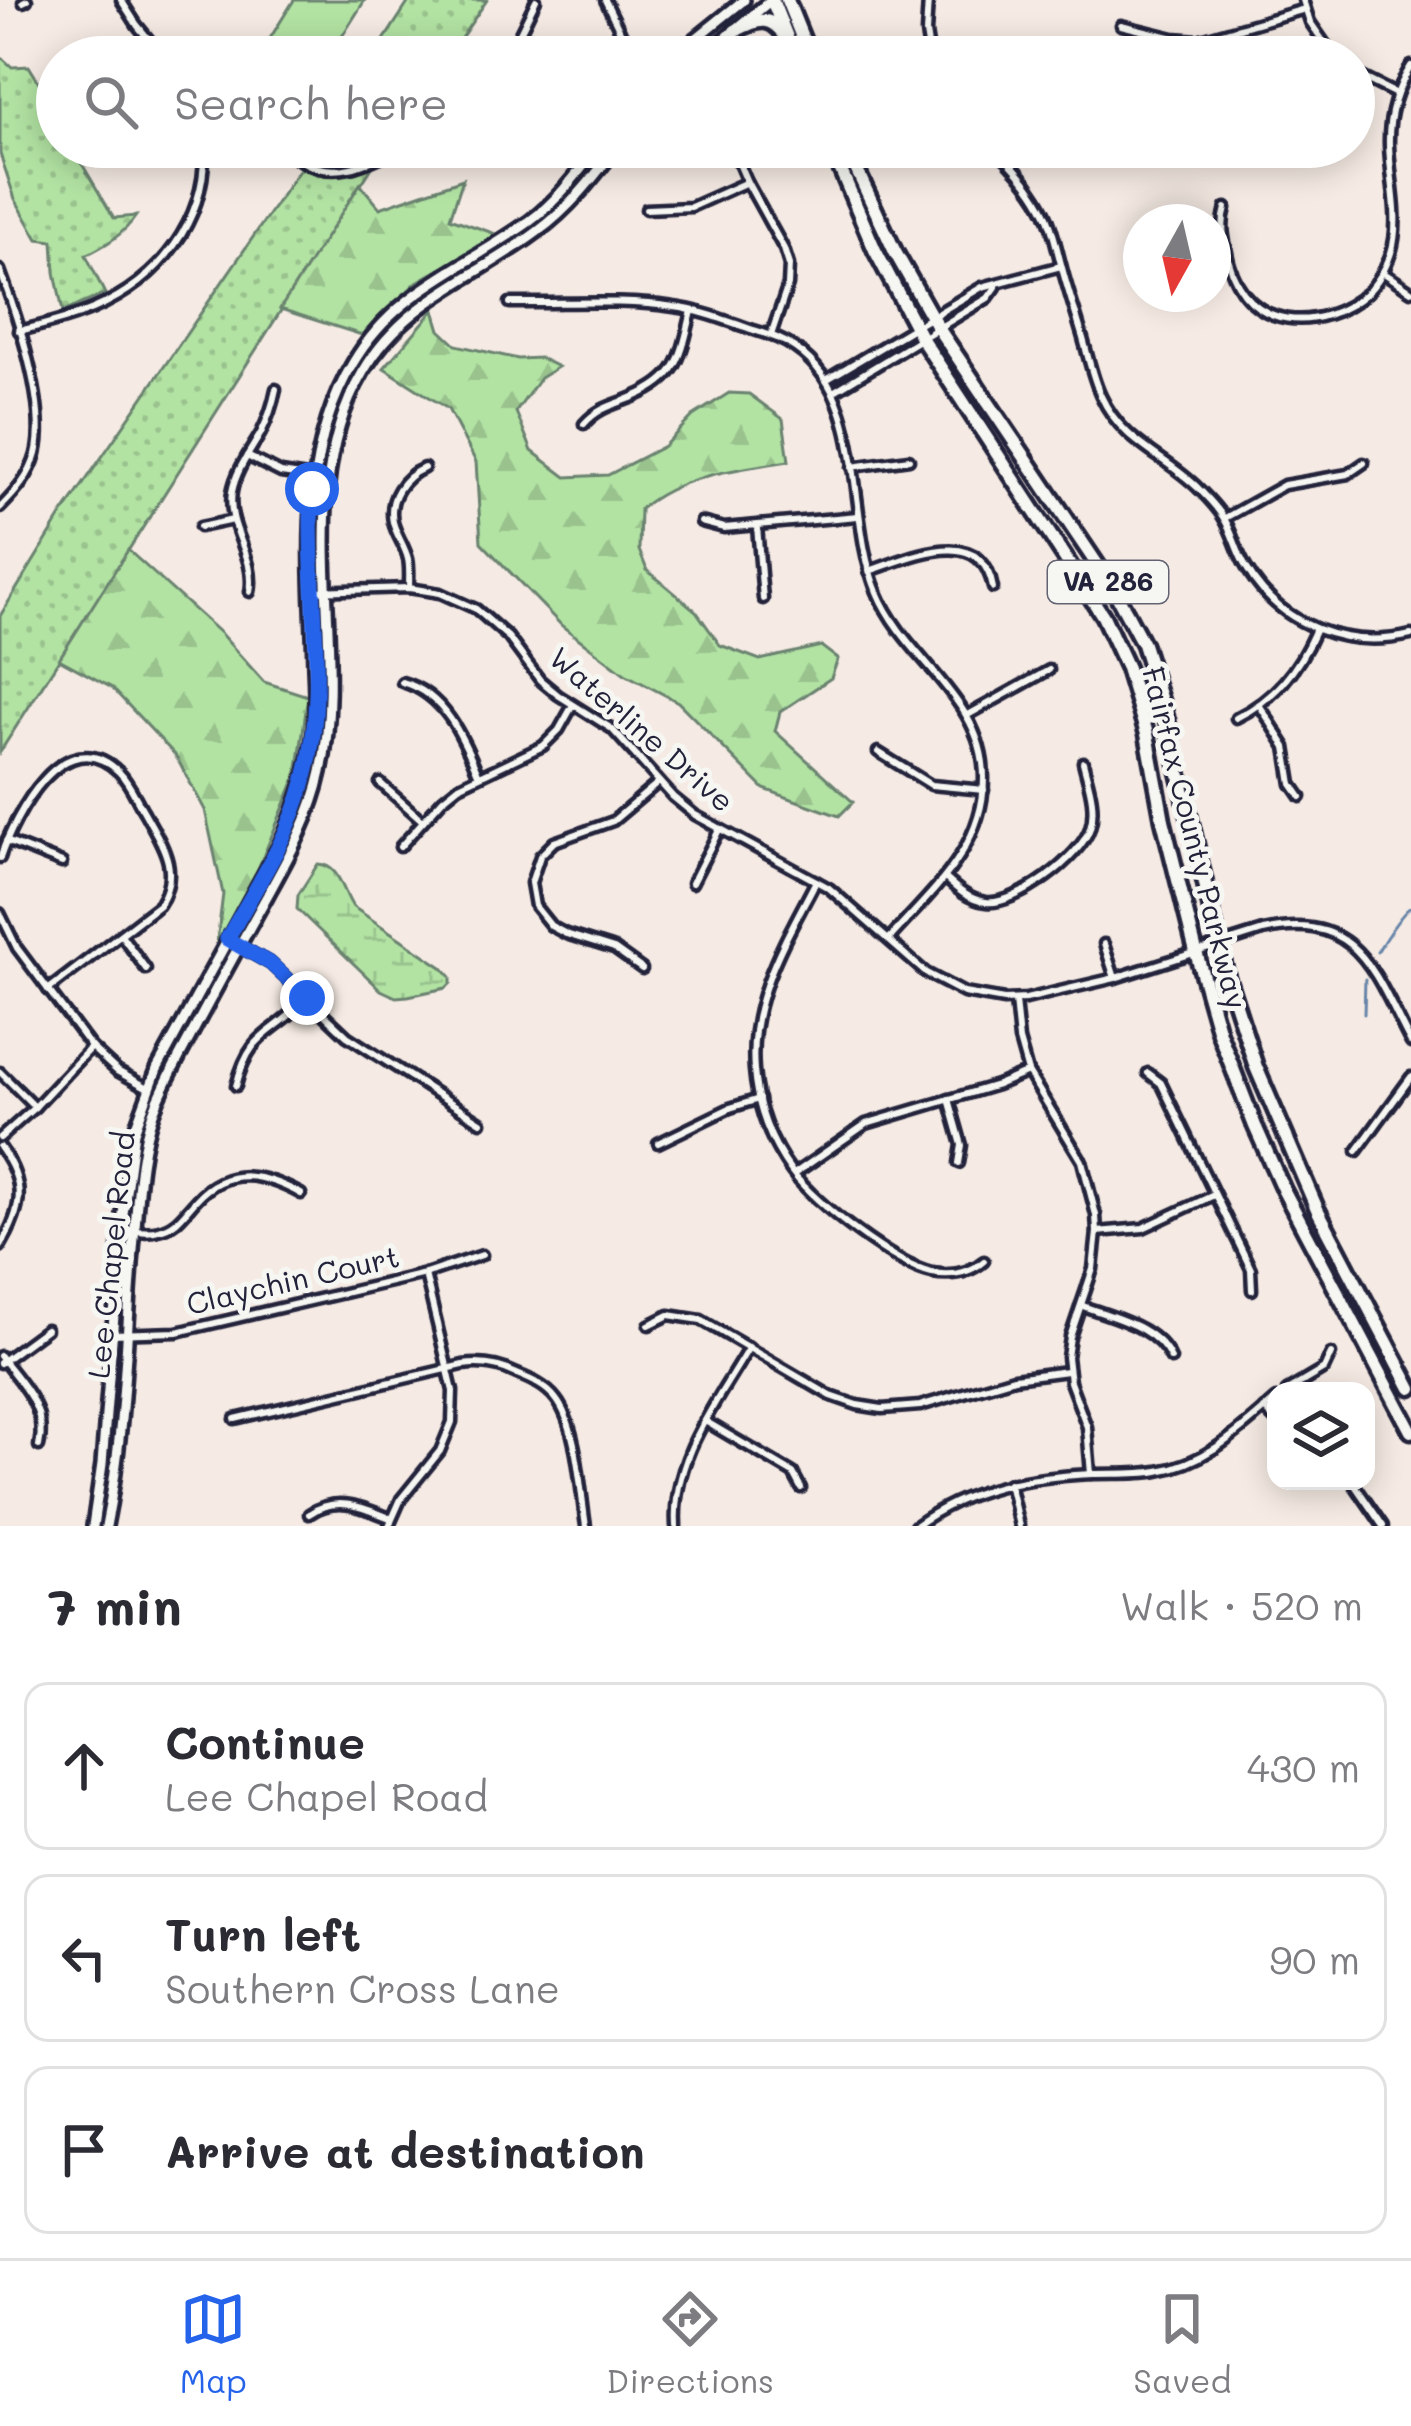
<!DOCTYPE html>
<meta charset="utf-8">
<style>
:root{--surface:#fff;--page:#f7f7f7;--text:#2b2b33;--muted:#7c7c81;--line:#e1e1e2;--accent:#2563eb}
body{margin:0;font-family:Mali,sans-serif;background:var(--page);color:var(--text)}
.controls{position:absolute;right:36px;bottom:36px;display:grid;overflow:hidden;border-radius:24px;box-shadow:0 6px 30px #0003}
.controls button{width:108px;height:108px;display:grid;place-items:center;padding:0;border:0;border-bottom:3px solid var(--line);background:var(--surface);color:var(--text);font:60px sans-serif}
.compass{position:absolute;left:1123px;top:204px;width:108px;height:108px;border-radius:50%;background:var(--surface);box-shadow:0 6px 30px #0003;rotate:188deg}
.stop{position:absolute;width:36px;height:36px;margin:-27px;border:9px solid #2563eb;border-radius:50%;background:#fff}
.stop.end{background:#2563eb;border-color:#fff;box-shadow:0 3px 12px #0008}
.list{margin:0;padding:0;list-style:none}
h2{display:flex;justify-content:space-between;align-items:center;height:156px;margin:0;padding:0 48px;font-size:51px}
h2 small{font-size:39px;font-weight:400;color:var(--muted)}
.list li{display:grid;grid-template-columns:78px 1fr auto;gap:36px;align-items:center;box-sizing:border-box;height:168px;margin:0 24px 24px;padding:0 24px;border:3px solid var(--line);border-radius:24px}
.list b{display:block;font-size:45px;white-space:nowrap}
.list p{margin:0;font-size:39px;white-space:nowrap;color:var(--muted)}
.list em{font-size:39px;font-style:normal;color:var(--muted)}
.icon{flex:none;width:66px;height:66px;fill:none;stroke:currentColor;stroke-width:2;stroke-linecap:round;stroke-linejoin:round}
.map{position:relative;flex:none;width:1411px;height:1526px;overflow:hidden}
.search{position:absolute;background:var(--surface);box-shadow:0 6px 30px #0003;left:36px;right:36px;top:36px;height:132px;display:flex;align-items:center;gap:30px;box-sizing:border-box;padding:0 42px;border-radius:66px;color:var(--muted);font-size:45px}
.sheet{height:732px;background:var(--surface)}
nav{display:flex;justify-content:space-around;align-items:center;box-sizing:border-box;height:168px;border-top:3px solid var(--line);background:var(--surface);font-size:33px;color:var(--muted)}
nav a{display:grid;justify-items:center;gap:6px}
nav .on{color:var(--accent)}
.map>svg:first-child{display:block}
</style>
<div class="map">
<svg width="1411" height="1526" viewBox="0 0 1411 1526">
<defs>
<pattern id="grass-dots" width="8" height="8" patternUnits="userSpaceOnUse" patternTransform="scale(3)"><rect width="8" height="8" fill="#b2e3a3"/><path d="M2 2h.1M6 6h.1" fill="none" stroke="#99c28d" stroke-width="1.8" stroke-linecap="round"/></pattern>
<pattern id="forest-firs" width="22" height="20" patternUnits="userSpaceOnUse" patternTransform="scale(3)"><rect width="22" height="20" fill="#b2e3a3"/><path d="M5 1l3.5 6h-7zM16 11l3.5 6h-7z" fill="#99c28d"/></pattern>
<pattern id="wetland-marsh" width="20" height="14" patternUnits="userSpaceOnUse" patternTransform="scale(3)"><rect width="20" height="14" fill="#b2e3a3"/><path d="M1 5h8M5 5V1M11 12h8M15 12V8" fill="none" stroke="#99c28d"/></pattern>
</defs>
<rect width="100%" height="100%" fill="#f6ebe4"/>
<filter id="ink" filterUnits="userSpaceOnUse"><feTurbulence type="fractalNoise" baseFrequency=".00833" numOctaves="2"/><feDisplacementMap in="SourceGraphic" scale="24" xChannelSelector="R" yChannelSelector="G"/><feConvolveMatrix kernelMatrix="1 2 1 2 8 2 1 2 1" color-interpolation-filters="sRGB"/></filter>
<g filter="url(#ink)">
<g fill="url(#grass-dots)" stroke="#6a826f" stroke-width="3">
<polygon points="410,0 487,0 448,57 373,57"/>
<path d="M0,56L12,67L29,66L57,112V147H72L114,218L136,216C123,235 106,245 86,255L105,294L63,312L55,272L53,241L38,239L15,199L0,154Z"/>
<polygon points="315,147 385,147 0,752 0,616 60,518"/>
</g>
<g fill="url(#forest-firs)" stroke="#6a826f" stroke-width="3">
<polygon points="463,179 450,218 499,235 417,282 362,335 280,309 360,184 380,208"/>
<path d="M434,310L440,330L456,345L518,359L540,358L558,367L540,378L516,412L532,451L566,477L608,475L664,446L693,416L729,393L749,394L783,419L789,461C738,469 682,474 640,509L639,550L647,570L696,611L720,645L760,660L821,646L838,659L831,678L780,712L775,731L853,802L839,816L764,789L678,702L625,674L562,626L481,542L476,462L448,409L384,368Z"/>
<polygon points="128,550 221,634 264,682 308,696 297,775 258,869 215,958 223,894 205,810 175,755 112,688 59,659"/>
</g>
<path fill="url(#wetland-marsh)" stroke="#6a826f" stroke-width="3" d="M318,864C340,865 342,891 353,907L442,967L451,977V983L446,988L408,996L396,997L381,990L297,909L298,895Z"/>
<polygon fill="#b2e3a3" stroke="#6a826f" stroke-width="3" points="294,0 365,0 329,57 278,57 264,48"/>
<g fill="none" stroke-linecap="round" stroke-linejoin="round">
<g stroke="#6684a8" stroke-width="3">
<path d="M1377,952C1384,941 1402,911 1411,907"/>
<polyline points="1364,1014 1365,979"/>
</g>
<defs>
<g id="street">
<polyline points="121,0 137,25 163,57"/>
<polyline points="605,0 622,35 640,57"/>
<polyline points="928,0 926,33 930,57"/>
<polyline points="1303,0 1310,22 1334,57"/>
<polyline points="23,2 27,0"/>
<polyline points="1121,25 1174,38 1198,40 1305,9"/>
<polyline points="508,57 536,0"/>
<polyline points="1354,73 1396,94"/>
<path d="M278,147C287,152 296,158 305,163C339,180 370,162 401,147"/>
<polyline points="732,147 747,182 784,249 789,265 788,285 771,335"/>
<path d="M994,147C1014,166 1033,187 1045,212C1053,228 1056,246 1061,264C1067,288 1075,311 1082,335C1088,355 1092,377 1101,396C1123,444 1165,455 1199,489C1208,498 1217,507 1223,517C1233,532 1236,551 1246,567C1280,626 1346,650 1411,635"/>
<path d="M1226,208C1220,227 1225,242 1229,262C1247,331 1320,334 1368,292C1411,245 1391,200 1389,145C1388,116 1396,90 1411,66"/>
<polyline points="646,209 691,207 747,182"/>
<path d="M0,270C17,316 48,407 36,454C30,476 16,492 0,508"/>
<polyline points="1384,273 1411,291"/>
<path d="M510,303C564,304 621,299 674,307C698,310 722,319 745,327C762,333 780,337 795,348C870,399 845,516 877,592C905,660 984,698 984,778C984,847 933,890 890,938"/>
<path d="M19,331C44,325 69,319 93,309C159,281 207,221 204,147"/>
<polyline points="826,380 982,287 1061,266"/>
<polyline points="833,392 988,298 996,287"/>
<path d="M584,424C596,410 609,406 626,400C678,381 680,361 692,311"/>
<polyline points="247,456 281,473 327,480"/>
<polyline points="852,467 909,459"/>
<polyline points="1225,518 1284,485 1348,474 1364,463"/>
<polyline points="701,522 724,528 858,516"/>
<polyline points="757,526 763,599"/>
<polyline points="200,527 233,520"/>
<path d="M869,571C910,558 981,522 993,588"/>
<path d="M409,588C409,578 410,568 408,559C405,546 396,535 393,522C388,498 403,477 424,468"/>
<path d="M313,591L409,588L440,593L476,609L508,637L540,680L558,695L612,729L673,797L695,815L829,888L926,973L964,993L1004,1000L1026,999L1115,978L1263,931C1359,909 1375,976 1411,1043"/>
<path d="M250,592C257,557 226,528 232,492C236,470 250,452 261,433C268,419 273,404 276,389"/>
<path d="M402,682C445,694 463,738 479,776"/>
<polyline points="1260,706 1286,747 1292,784 1301,797"/>
<polyline points="968,715 1049,670"/>
<path d="M1236,718C1275,699 1298,670 1315,631"/>
<polyline points="878,752 931,785 984,790"/>
<polyline points="380,783 423,821"/>
<polyline points="6,841 62,863"/>
<polyline points="400,847 443,799 459,786 543,746 559,730 573,705"/>
<path d="M0,858C14,816 65,718 119,772C130,783 136,799 144,812C161,843 182,870 159,905L48,990"/>
<path d="M945,878C957,889 969,900 986,902C1016,906 1081,857 1090,828C1097,806 1088,783 1083,762"/>
<path d="M816,881C785,941 748,1000 754,1070C757,1107 770,1142 792,1172C814,1203 895,1265 932,1273C951,1276 969,1274 984,1261"/>
<polyline points="692,883 719,830"/>
<polyline points="0,913 17,948 91,1047 117,1071 150,1089"/>
<polyline points="122,936 146,969"/>
<polyline points="227,939 271,964 347,1036 481,1122"/>
<polyline points="1104,944 1115,978"/>
<polyline points="642,969 614,949 566,934 551,926 535,906 531,883 540,856 554,842 613,821 659,782"/>
<polyline points="1015,1001 1019,1040 1028,1072 1082,1161 1096,1215 1097,1232 1093,1269 1070,1337 1067,1357 1070,1382 1087,1427 1091,1474"/>
<polyline points="0,1072 35,1107"/>
<polyline points="1148,1073 1161,1083 1251,1269 1252,1290"/>
<path d="M236,1086C251,1028 273,1037 307,998"/>
<polyline points="949,1099 962,1145 959,1163"/>
<polyline points="0,1138 35,1107 91,1047"/>
<polyline points="658,1143 730,1108 759,1099"/>
<path d="M0,1147C27,1184 23,1209 0,1247"/>
<polyline points="1357,1151 1411,1077"/>
<polyline points="794,1174 866,1124 997,1085 1028,1072"/>
<path d="M121,1229C134,1230 147,1234 159,1230C177,1226 184,1213 196,1200C228,1165 264,1174 301,1194"/>
<polyline points="1097,1232 1143,1228 1214,1195"/>
<path d="M1083,1306C1114,1318 1156,1326 1171,1359"/>
<polyline points="649,1325 669,1315 701,1320 831,1396 857,1405 882,1409 920,1406 1014,1378 1067,1371"/>
<polyline points="112,1334 177,1332 425,1274 482,1255"/>
<path d="M0,1356C21,1384 48,1408 39,1446"/>
<polyline points="0,1363 46,1329"/>
<polyline points="1287,1391 1324,1369 1331,1354"/>
<polyline points="1264,1409 1276,1421"/>
<path d="M235,1419L463,1365C483,1362 499,1365 517,1374C532,1380 546,1386 556,1399C578,1427 580,1490 586,1526"/>
<polyline points="705,1421 793,1473 801,1488"/>
<polyline points="1352,1481 1383,1526"/>
<polyline points="1009,1483 1019,1526"/>
<path d="M309,1514C336,1495 362,1507 390,1518"/>
<polyline points="389,1526 401,1499 440,1451 452,1422 453,1391 425,1274"/>
<path d="M676,1526C672,1457 716,1404 749,1347"/>
<path d="M915,1526C969,1487 1027,1477 1092,1474C1113,1473 1136,1475 1158,1471C1207,1463 1240,1430 1276,1399"/>
</g>
<g id="secondary">
<polyline points="673,57 744,0"/>
<polyline points="703,57 771,0"/>
<path d="M93,1526L102,1464L121,1229L134,1132L157,1069L279,846C296,809 309,773 314,732C316,711 315,689 314,668C312,564 297,456 353,363C396,290 465,268 530,221C557,201 577,174 598,147"/>
<path d="M106,1526C125,1433 126,1332 134,1238C138,1196 139,1153 153,1113C164,1082 182,1053 197,1024C220,981 243,939 267,896C289,856 311,818 321,772C349,641 291,495 363,372C405,300 473,280 537,232C569,209 593,178 617,147"/>
</g>
<g id="highway">
<polyline points="772,0 795,57"/>
<polyline points="787,0 810,57"/>
<path d="M735,31C760,18 771,14 788,40"/>
<polyline points="831,147 875,250 922,339 1103,616 1127,668 1147,734 1163,820 1196,952 1219,1033 1255,1126 1284,1191 1411,1431"/>
<polyline points="846,147 895,252 938,328 1113,588 1143,644 1167,720 1226,974 1256,1067 1317,1209 1411,1388"/>
</g>
</defs>
<use href="#street" stroke="#22223b" stroke-width="15"/>
<use href="#secondary" stroke="#22223b" stroke-width="18"/>
<use href="#highway" stroke="#22223b" stroke-width="21"/>
<use href="#street" stroke="#f6f6f2" stroke-width="6"/>
<use href="#secondary" stroke="#f6f6f2" stroke-width="9"/>
<use href="#highway" stroke="#f6f6f2" stroke-width="12"/>
</g>
</g>
<g fill="none" stroke-linecap="round" stroke-linejoin="round" filter="url(#ink)">
<path stroke="#2563eb" stroke-width="15" d="M307,998L271,964L227,939C255,889 289,838 304,782C330,689 306,585 312,489"/>
</g>
<g text-anchor="middle" stroke-width="10" stroke-linejoin="round" paint-order="stroke">
<rect fill="#f6f6f2" stroke="#626272" stroke-width="3" x="1048" y="561" width="120" height="42" rx="9"/>
<g font-size="27" font-weight="bold" fill="#22223b">
<text x="1108" y="591">VA 286</text>
</g>
<g font-size="30" fill="#22223b" stroke="#f6f6f2">
<text transform="translate(641 730) rotate(41)" y="10">Waterline Drive</text>
<text transform="translate(1194 838) rotate(76)" y="10">Fairfax County Parkway</text>
<text transform="translate(112 1255) rotate(-84)" y="10">Lee Chapel Road</text>
<text transform="translate(293 1281) rotate(-13)" y="10">Claychin Court</text>
</g>
</g>
</svg>
<div class="controls">
<button><svg class="icon" aria-label="layers" viewBox="0 0 24 24"><path d="M12 4l9 5-9 5-9-5zM3 14l9 5 9-5"/></svg></button>
</div>
<svg class="compass" viewBox="-18 -18 36 36"><path d="M0-13l5 13h-10z" fill="#e53935"/><path d="M0 13l5-13h-10z" fill="#7c7c81"/></svg>
<div class="stop" style="left:312px;top:489px"></div>
<div class="stop end" style="left:307px;top:998px"></div>
<div class="search"><svg class="icon" aria-label="search" viewBox="0 0 24 24"><circle cx="10" cy="10" r="6"/><path d="M15 15l6 6"/></svg>Search here</div>
</div>
<section class="sheet">
<h2>7 min<small>Walk · 520 m</small></h2>
<ul class="list">
<li><svg class="icon" aria-label="ahead" viewBox="0 0 24 24"><path d="M12 20V5M6 11l6-6 6 6"/></svg><div><b>Continue</b><p>Lee Chapel Road</p></div><em>430 m</em></li>
<li><svg class="icon" aria-label="left" viewBox="0 0 24 24"><path d="M17 20v-9H6M10 6l-5 5 5 5"/></svg><div><b>Turn left</b><p>Southern Cross Lane</p></div><em>90 m</em></li>
<li><svg class="icon" aria-label="arrive" viewBox="0 0 24 24"><path d="M6 21V4h12l-3 4 3 4H6"/></svg><div><b>Arrive at destination</b></div></li>
</ul>
</section>
<nav>
<a class="on"><svg class="icon" aria-label="map" viewBox="0 0 24 24"><path d="M3 6l6-2 6 2 6-2v14l-6 2-6-2-6 2zM9 4v14M15 6v14"/></svg>Map</a>
<a><svg class="icon" aria-label="directions" viewBox="0 0 24 24"><path d="M12 3l9 9-9 9-9-9zM9 14v-3h6M13 9l2 2-2 2"/></svg>Directions</a>
<a><svg class="icon" aria-label="saved" viewBox="0 0 24 24"><path d="M7 4h10v16l-5-4-5 4z"/></svg>Saved</a>
</nav>
